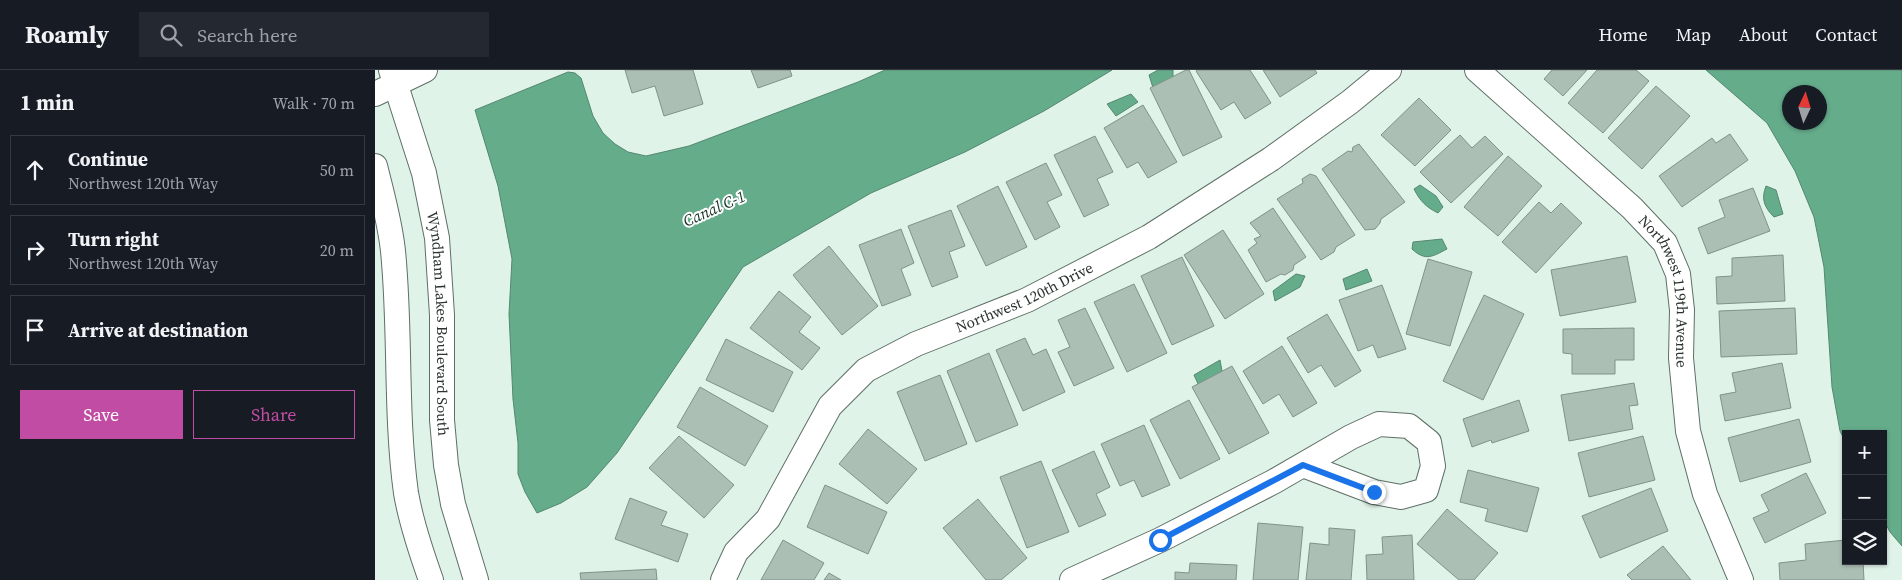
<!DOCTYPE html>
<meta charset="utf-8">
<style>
:root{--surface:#171b24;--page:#242831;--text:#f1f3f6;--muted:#9ea1a6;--line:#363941;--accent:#c14ca3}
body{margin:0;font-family:"Source Serif 4",serif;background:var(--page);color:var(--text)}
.controls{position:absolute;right:15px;bottom:15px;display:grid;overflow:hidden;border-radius:0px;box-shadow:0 1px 4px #0004}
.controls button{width:45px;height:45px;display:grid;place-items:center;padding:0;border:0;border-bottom:1px solid var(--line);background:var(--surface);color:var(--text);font:25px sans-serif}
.compass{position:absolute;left:1407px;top:15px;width:45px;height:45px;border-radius:50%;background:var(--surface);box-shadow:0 1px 4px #0004;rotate:4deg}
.stop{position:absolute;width:15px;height:15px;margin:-11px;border:4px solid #1a73e8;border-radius:50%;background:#fff}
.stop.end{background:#1a73e8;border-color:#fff;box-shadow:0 1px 5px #0008}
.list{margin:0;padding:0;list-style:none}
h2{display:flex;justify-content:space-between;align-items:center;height:65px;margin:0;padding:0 20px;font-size:21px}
h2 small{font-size:16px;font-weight:400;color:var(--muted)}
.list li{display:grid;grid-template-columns:32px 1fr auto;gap:15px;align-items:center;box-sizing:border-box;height:70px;margin:0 10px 10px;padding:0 10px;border:1px solid var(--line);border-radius:0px}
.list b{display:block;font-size:19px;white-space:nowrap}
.list p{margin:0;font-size:16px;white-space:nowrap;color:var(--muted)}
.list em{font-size:16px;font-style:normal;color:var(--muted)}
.actions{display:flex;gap:10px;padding:15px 20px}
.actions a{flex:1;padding:11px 0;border:1px solid var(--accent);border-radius:0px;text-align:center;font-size:18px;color:var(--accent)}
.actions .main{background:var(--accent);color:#fff}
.icon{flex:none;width:28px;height:28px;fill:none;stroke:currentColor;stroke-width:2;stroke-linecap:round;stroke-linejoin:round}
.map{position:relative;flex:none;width:1527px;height:510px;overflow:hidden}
header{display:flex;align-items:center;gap:30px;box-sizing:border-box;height:70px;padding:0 25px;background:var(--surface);border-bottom:1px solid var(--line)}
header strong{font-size:24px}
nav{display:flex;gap:28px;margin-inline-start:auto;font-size:18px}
.search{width:350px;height:45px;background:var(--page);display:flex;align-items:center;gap:12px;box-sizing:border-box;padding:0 18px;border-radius:0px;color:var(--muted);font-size:19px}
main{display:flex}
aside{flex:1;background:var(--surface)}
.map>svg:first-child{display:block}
</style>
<header>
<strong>Roamly</strong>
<div class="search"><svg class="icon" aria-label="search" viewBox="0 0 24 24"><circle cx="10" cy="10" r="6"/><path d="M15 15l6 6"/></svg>Search here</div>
<nav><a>Home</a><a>Map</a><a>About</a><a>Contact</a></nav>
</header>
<main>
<aside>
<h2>1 min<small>Walk · 70 m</small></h2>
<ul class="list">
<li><svg class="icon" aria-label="ahead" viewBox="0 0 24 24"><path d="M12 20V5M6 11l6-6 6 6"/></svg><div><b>Continue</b><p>Northwest 120th Way</p></div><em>50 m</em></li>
<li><svg class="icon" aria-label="right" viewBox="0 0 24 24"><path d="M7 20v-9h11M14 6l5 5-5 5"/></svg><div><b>Turn right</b><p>Northwest 120th Way</p></div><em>20 m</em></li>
<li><svg class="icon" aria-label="arrive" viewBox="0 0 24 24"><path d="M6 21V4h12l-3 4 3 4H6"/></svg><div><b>Arrive at destination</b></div></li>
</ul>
<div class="actions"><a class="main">Save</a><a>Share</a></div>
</aside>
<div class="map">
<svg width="1527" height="510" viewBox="0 0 1527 510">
<rect width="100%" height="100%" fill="#dff3e8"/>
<g fill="#65ac8b" stroke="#54886f" fill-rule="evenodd">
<polygon points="510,0 737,0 669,41 590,82 496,123 368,197 242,383 212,417 186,433 162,443 150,422 143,404 143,373 138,329 134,244 137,189 123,116 100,40 193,2 200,3 206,8 218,46 228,63 240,74 253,82 271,86 314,76 483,12"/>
<polygon points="783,0 798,0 798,12 779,21 774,5"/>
<path d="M1331,0H1527V476L1515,462L1508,449V364H1471V373L1465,361L1457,317L1449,197L1439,147L1420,101L1392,53ZM1414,22H1444V52H1414Z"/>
<polygon points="756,24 763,32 741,46 732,34"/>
<path d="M1045,115L1061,126L1068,137L1063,143C1051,137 1045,131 1039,119Z"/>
<path d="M1391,116L1401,120L1408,144L1399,147C1389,137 1386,129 1391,116Z"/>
<path d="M1067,169L1072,179C1058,186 1051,192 1037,179L1038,172Z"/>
<polygon points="992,199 997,211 971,220 968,209"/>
<polygon points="921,204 930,206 925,217 900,231 898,221"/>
<polygon points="845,290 847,301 824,316 819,305"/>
</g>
<g fill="#acbfb5" stroke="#809389">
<polygon points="250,0 318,0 328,34 289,46 280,16 257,23"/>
<polygon points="376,0 415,0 417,6 383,18"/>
<polygon points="811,0 814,0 847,67 808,86 775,18"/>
<polygon points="822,0 875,0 896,33 870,49 859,32 846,40 821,1"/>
<polygon points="888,0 940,0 942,3 905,27"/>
<polygon points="1177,0 1212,0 1188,26 1169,9"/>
<polygon points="1222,0 1261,0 1274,11 1228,63 1193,33"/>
<polygon points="1281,16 1315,46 1267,99 1233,68"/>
<polygon points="1044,28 1076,60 1040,96 1006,65"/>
<polygon points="768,35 802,92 773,108 763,92 752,98 729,58"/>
<polygon points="1355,64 1373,90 1307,137 1284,106 1337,68 1341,73"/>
<polygon points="1085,65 1097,78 1110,66 1128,84 1076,133 1045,102"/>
<polygon points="720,66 738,102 722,109 734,135 709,147 679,85"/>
<polygon points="984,74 1030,132 1006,149 1005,153 1000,159 990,160 947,99 973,81 977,82 978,77"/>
<polygon points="1133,86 1167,116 1123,166 1089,137"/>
<polygon points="671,93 687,125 672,132 685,157 660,170 631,112"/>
<polygon points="935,104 941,106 980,165 961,177 959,182 946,190 902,129 928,113 927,109"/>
<polygon points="623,116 652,177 611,196 582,136"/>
<polygon points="1378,118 1395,161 1333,184 1323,158 1350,147 1344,130"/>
<polygon points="1164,132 1176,143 1186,133 1207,153 1161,203 1127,172"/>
<polygon points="898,138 931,187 919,195 918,200 910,205 906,204 891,212 873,180 882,173 879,169 886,166 875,153"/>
<polygon points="576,140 590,176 574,182 583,207 557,217 533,156"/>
<polygon points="526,159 539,193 526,199 536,225 507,236 484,175"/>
<polygon points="848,160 889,224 850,249 809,185"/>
<polygon points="454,176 503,236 467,265 418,205"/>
<polygon points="1408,185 1410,231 1342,234 1341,207 1357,206 1357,188"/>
<polygon points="1252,186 1261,232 1185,246 1176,200"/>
<polygon points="807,187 839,256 797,275 766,206"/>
<polygon points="1053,189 1097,202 1075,276 1031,264"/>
<polygon points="759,214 792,283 752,302 719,232"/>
<polygon points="1007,215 1031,279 1003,288 998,275 983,281 964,230"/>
<polygon points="404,221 436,247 424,262 445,278 427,300 375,258"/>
<polygon points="1109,225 1149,244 1108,330 1068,311"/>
<polygon points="710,238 739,298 699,316 683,282 695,277 683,250"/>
<polygon points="1420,238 1422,284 1346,287 1344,241"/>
<polygon points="952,244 986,301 960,317 946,295 933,303 912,268"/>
<polygon points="1259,258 1259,290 1240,290 1240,304 1197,304 1197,284 1188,283 1188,259"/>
<polygon points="650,268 658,285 671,279 690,322 648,341 621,280"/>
<polygon points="351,269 418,302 398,342 331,310"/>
<polygon points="907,276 942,333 918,347 904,324 888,334 868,301"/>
<polygon points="614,283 643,355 601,372 572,301"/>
<polygon points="1407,293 1416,338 1350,351 1345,325 1361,322 1357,303"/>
<polygon points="857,296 894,363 854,384 817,317"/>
<polygon points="565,305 592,374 550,391 522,322"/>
<polygon points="1259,313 1263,335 1254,336 1258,359 1194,371 1186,325"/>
<polygon points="325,317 393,356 370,396 302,357"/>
<polygon points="814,330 845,389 805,409 775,350"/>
<polygon points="1144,330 1154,361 1117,373 1116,370 1097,377 1088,349"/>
<polygon points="1424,349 1436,392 1365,412 1353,368"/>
<polygon points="769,355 795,415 767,427 759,410 745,416 726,374"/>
<polygon points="493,359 542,399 512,434 464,394"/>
<polygon points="304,366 359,415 329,448 274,398"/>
<polygon points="1268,366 1280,410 1214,427 1203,383"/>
<polygon points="719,381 735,417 721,424 731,445 704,457 677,400"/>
<polygon points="666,391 694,462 652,478 625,407"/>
<polygon points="1093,400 1164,418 1152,462 1110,451 1113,439 1085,432"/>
<polygon points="1431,403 1451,443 1390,473 1378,448 1394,441 1386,425"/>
<polygon points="450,415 512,442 493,484 432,457"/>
<polygon points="1276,418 1293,461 1225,488 1207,446"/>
<polygon points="255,428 292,442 286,455 313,464 303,492 240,469"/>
<polygon points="603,429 652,488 626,510 611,510 568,458"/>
<polygon points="1072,439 1123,483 1099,510 1084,510 1042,474"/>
<polygon points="883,453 928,457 923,510 878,510"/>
<polygon points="954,458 980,460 976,510 931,510 935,473 954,475"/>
<polygon points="1037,465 1039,510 992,510 991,485 1008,484 1007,467"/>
<polygon points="408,470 449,493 439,510 386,510"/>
<polygon points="1471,470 1471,491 1488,491 1489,510 1405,510 1404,493 1431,490 1430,474"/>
<polygon points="1288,476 1316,510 1257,510 1252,505"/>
<polygon points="815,493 862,495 861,510 800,510 800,502 814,503"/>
<polygon points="281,499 282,510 206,510 205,503"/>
<polygon points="454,503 466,510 449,510"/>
</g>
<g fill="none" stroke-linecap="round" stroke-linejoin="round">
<defs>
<g id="minor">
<path id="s1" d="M16,0L49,103L62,168L67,245V350L71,395L78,434L101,510"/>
<path id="s2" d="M1102,0L1257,138L1290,173L1303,204L1307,240L1306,288L1313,361L1330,424L1366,510"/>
<polyline points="0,24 50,0"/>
<path d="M0,96C7,124 15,152 18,181C26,261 20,343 31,423C36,452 46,482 56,510"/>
<path id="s3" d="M348,510L361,482L393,449L455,336L491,300L541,274L652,230L774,167L896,89L975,32L1014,0"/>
<polyline points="697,510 785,470 898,412 976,367 1004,354 1034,356 1054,372 1058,396 1051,420 1026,427 999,422 928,395"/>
</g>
</defs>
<use href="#minor" stroke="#5e6f66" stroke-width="26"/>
<use href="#minor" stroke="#fff" stroke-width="24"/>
</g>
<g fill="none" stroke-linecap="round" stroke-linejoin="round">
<polyline stroke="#1a73e8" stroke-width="6" points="785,470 928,395 999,422"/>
</g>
<g text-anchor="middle" stroke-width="4" stroke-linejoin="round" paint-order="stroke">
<g font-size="15" fill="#2c332f" stroke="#fff">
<text dy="5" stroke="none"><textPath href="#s2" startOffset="302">Northwest 119th Avenue</textPath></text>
<text dy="5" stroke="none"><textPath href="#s3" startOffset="431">Northwest 120th Drive</textPath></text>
<text dy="5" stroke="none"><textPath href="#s1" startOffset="260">Wyndham Lakes Boulevard South</textPath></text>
</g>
<g font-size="16" font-style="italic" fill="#143527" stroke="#fff">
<text transform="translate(339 138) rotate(-24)" y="6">Canal C-1</text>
</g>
</g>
</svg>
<div class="controls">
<button>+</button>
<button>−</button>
<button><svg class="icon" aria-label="layers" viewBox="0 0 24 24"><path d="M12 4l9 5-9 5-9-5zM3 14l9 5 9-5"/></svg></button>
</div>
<svg class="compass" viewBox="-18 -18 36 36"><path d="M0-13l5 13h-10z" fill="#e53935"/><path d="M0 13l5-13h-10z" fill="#9ea1a6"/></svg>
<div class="stop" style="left:785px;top:470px"></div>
<div class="stop end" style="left:999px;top:422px"></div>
</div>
</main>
